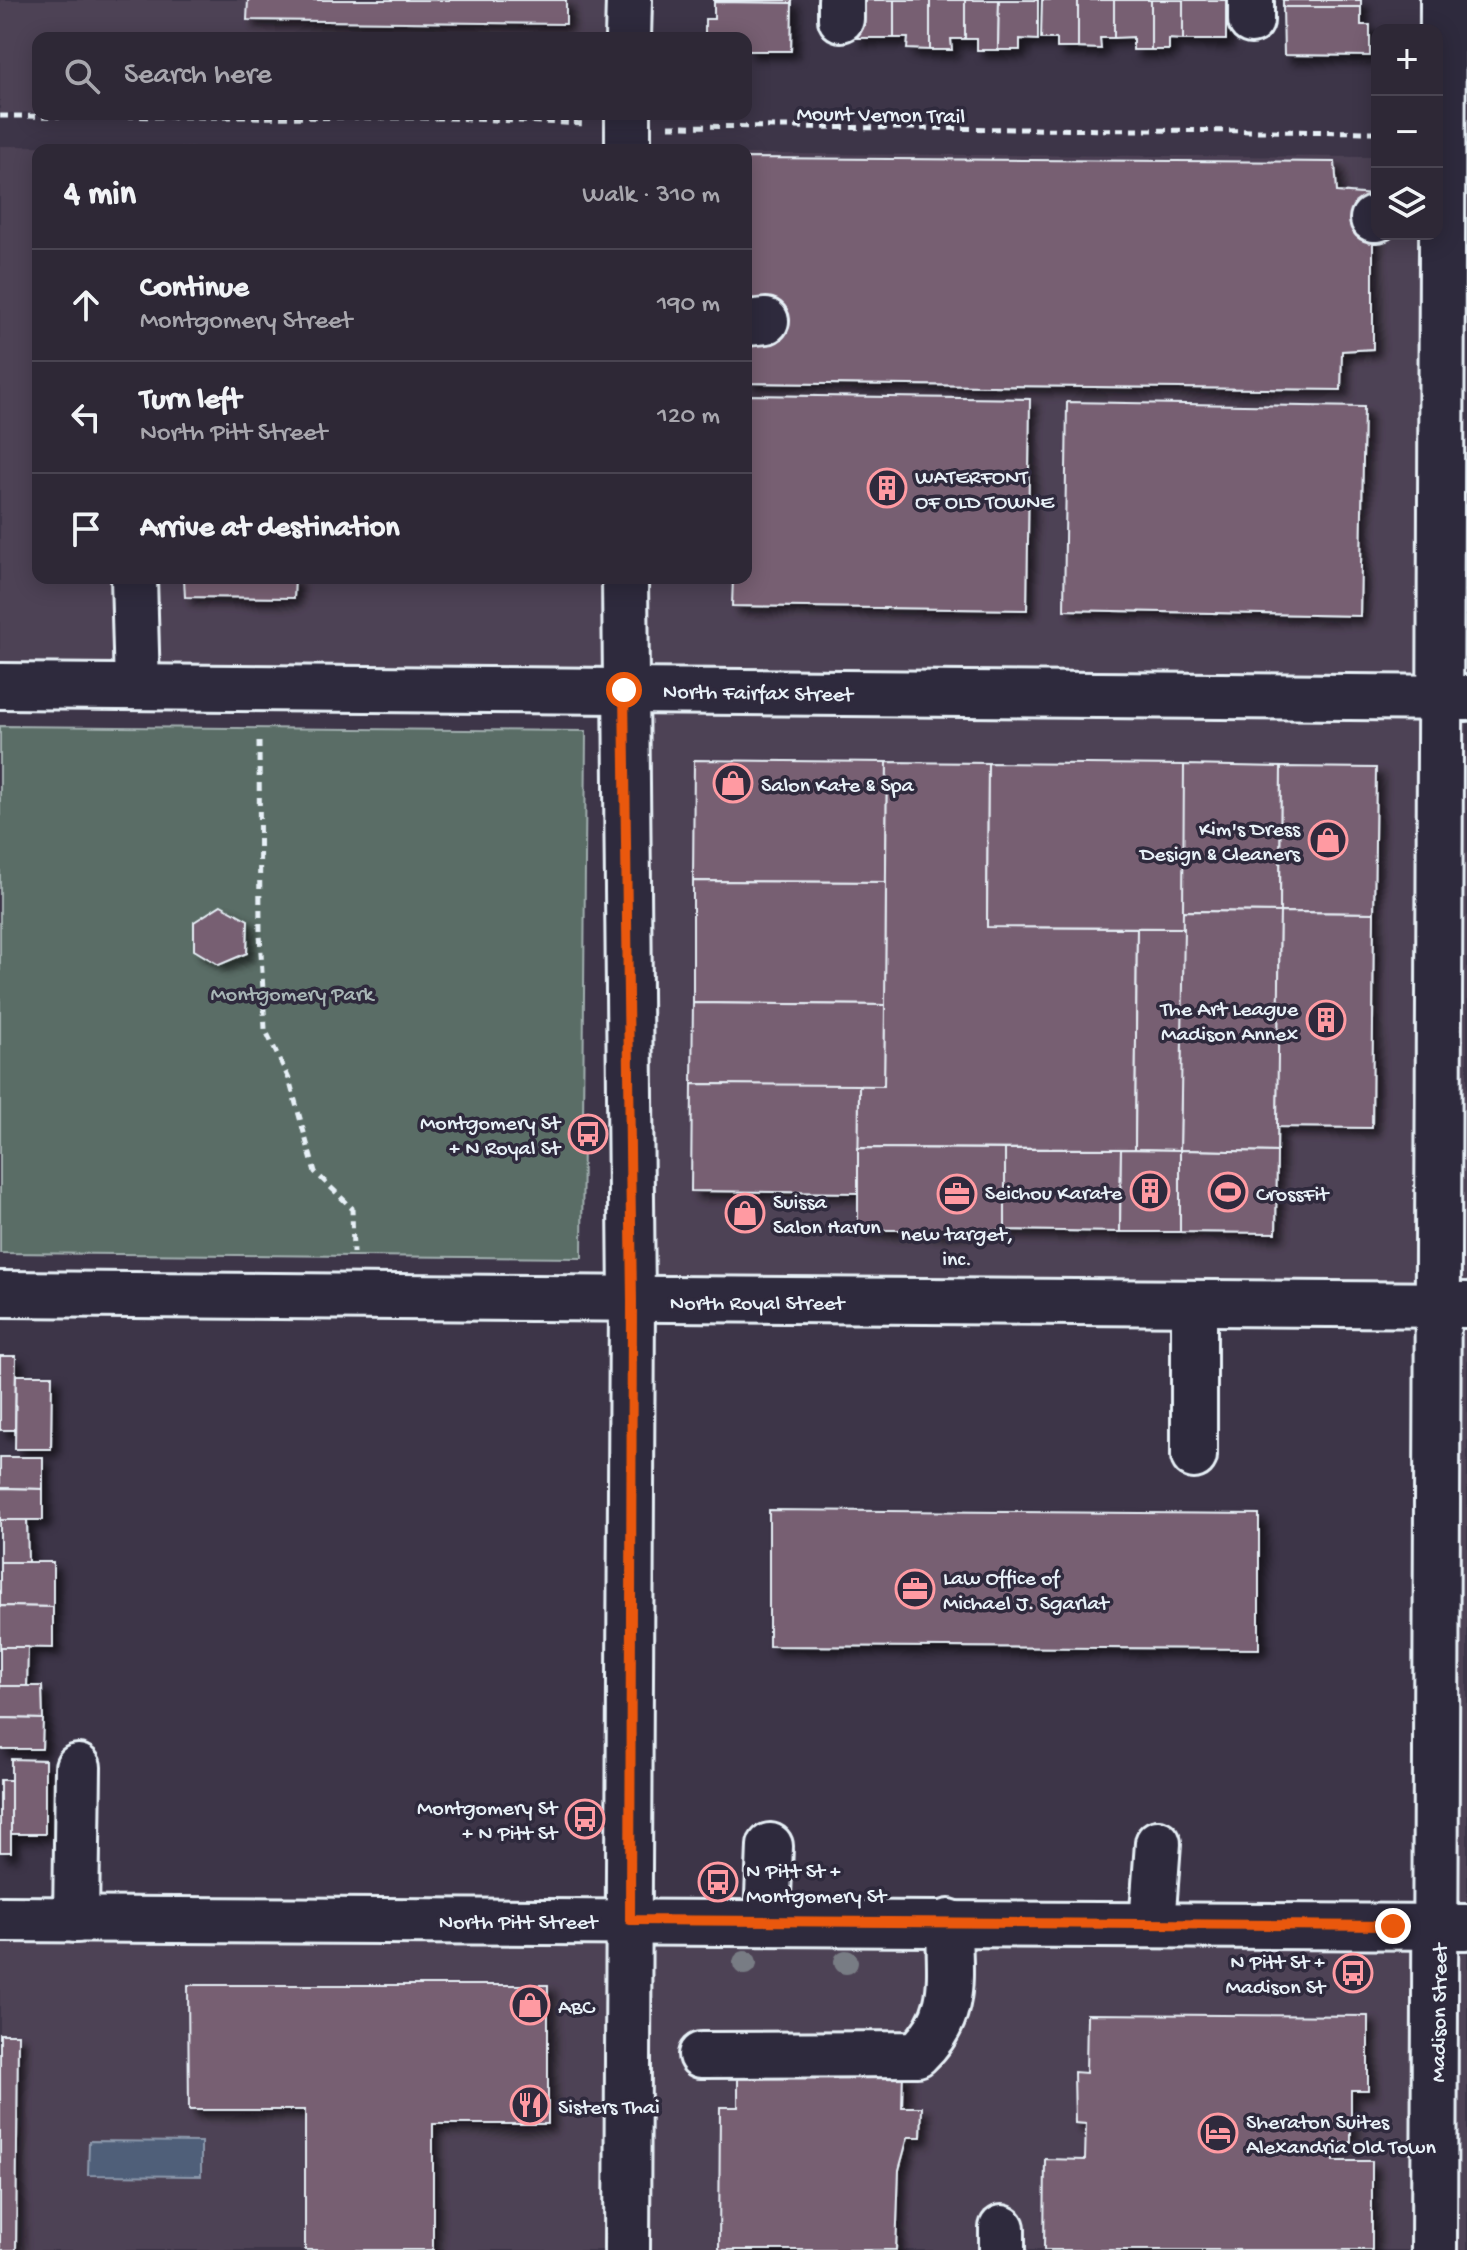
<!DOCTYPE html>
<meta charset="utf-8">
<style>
:root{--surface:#2e2836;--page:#36303e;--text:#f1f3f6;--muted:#a7a6ad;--line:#494451}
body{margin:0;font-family:"Gochi Hand",sans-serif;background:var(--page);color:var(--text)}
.controls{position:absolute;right:24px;top:24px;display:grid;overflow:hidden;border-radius:16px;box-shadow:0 4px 20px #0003}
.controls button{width:72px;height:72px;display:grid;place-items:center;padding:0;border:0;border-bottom:2px solid var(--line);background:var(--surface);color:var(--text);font:40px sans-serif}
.stop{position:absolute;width:24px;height:24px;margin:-18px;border:6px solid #ea580c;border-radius:50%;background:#fff}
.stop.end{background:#ea580c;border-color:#fff;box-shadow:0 2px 8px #0008}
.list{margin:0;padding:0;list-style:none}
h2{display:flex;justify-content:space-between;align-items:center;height:104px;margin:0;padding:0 32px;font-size:34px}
h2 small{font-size:26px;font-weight:400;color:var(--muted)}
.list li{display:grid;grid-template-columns:52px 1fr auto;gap:24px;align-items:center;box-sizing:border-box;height:112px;padding:0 32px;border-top:2px solid var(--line)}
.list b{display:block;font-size:30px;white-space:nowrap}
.list p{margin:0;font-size:26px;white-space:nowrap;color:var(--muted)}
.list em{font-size:26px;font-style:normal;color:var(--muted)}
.icon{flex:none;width:44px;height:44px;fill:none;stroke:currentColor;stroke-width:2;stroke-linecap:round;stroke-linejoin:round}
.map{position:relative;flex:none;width:1467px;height:2250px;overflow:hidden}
.search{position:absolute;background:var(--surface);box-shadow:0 4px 20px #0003;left:32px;top:32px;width:720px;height:88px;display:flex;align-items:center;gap:20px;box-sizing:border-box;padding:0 28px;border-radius:16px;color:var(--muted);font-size:30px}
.panel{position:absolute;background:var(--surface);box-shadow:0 4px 20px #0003;left:32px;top:144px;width:720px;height:440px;border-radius:16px}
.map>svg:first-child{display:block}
</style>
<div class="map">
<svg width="1467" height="2250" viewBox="0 0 1467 2250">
<defs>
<filter id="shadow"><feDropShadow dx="7" dy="7" stdDeviation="4" flood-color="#0009"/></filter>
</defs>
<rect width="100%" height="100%" fill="#3d3548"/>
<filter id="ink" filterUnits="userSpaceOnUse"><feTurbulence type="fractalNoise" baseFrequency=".0125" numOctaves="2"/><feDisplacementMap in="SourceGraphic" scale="16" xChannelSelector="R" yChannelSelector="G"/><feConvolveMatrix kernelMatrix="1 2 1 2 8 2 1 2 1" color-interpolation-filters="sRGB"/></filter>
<g filter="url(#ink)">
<g fill="#4e4255">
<polygon points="0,0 629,0 629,38 38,38 38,112 0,113"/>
<polygon points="0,146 594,150 38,150 38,578 746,578 746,154 1377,157 1377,234 1437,234 1437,157 1467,157 1467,2250 0,2250 0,1920 1433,1928 1436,1307 628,1301 619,691 0,686"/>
</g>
<polygon fill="#5a6d66" stroke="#a1afaf" stroke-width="2" points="0,726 586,731 582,1258 0,1253"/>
<polygon fill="#4f5f79" stroke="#8c99ac" stroke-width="2" points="89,2141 201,2142 201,2176 88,2175"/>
<g fill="#775f72" stroke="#e8f1f8" stroke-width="2" filter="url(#shadow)">
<polygon points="248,0 566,0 566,24 247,20"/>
<polygon points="714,0 792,0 792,3 714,2"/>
<rect x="855" y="0" width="39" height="38"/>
<polygon points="894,0 930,0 930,50 907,49 908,38 894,38"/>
<polygon points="930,0 965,0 965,39 951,39 952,50 930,50"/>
<polygon points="965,0 999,0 998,50 977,50 977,39 965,39"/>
<polygon points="999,0 1038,0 1038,40 1020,39 1020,50 998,50"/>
<polygon points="1042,0 1078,0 1078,48 1057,48 1057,39 1041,39"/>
<polygon points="1078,0 1114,0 1114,38 1100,38 1101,49 1078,48"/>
<polygon points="1114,0 1151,0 1151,50 1133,50 1133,37 1114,38"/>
<polygon points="1151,0 1183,0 1183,40 1169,39 1169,50 1151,50"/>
<rect x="1183" y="0" width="43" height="40"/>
<rect x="1283" y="0" width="78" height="7"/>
<polygon points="714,2 792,3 791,51 746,51 746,38 705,38 705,19 714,19"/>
<polygon points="1283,7 1361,7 1361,25 1370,25 1370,56 1284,55"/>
<polygon points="746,158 1335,162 1337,192 1373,195 1373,349 1342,351 1341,390 746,383"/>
<polygon points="746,395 1030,399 1027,610 732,606 733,578 746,578"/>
<polygon points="1067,402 1364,407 1360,616 1064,610"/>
<polygon points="184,578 295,578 294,598 185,597"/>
<polygon points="694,760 887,762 886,882 693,881"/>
<polygon points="887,762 988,763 987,927 1137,928 1135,1149 858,1148 859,1085 884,1086"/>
<polygon points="988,763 1184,765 1184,928 987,927"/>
<polygon points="1184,765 1281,767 1280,912 1183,911"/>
<polygon points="1281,767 1376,768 1374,913 1280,912"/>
<polygon points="693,881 886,882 885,1005 693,1003"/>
<polygon points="221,905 248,920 247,953 219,965 194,950 194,922"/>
<polygon points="1183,911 1280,912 1277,1152 1180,1150"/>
<polygon points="1280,912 1374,913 1372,1128 1277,1127"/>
<polygon points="1137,928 1184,928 1180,1150 1135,1149"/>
<polygon points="693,1003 885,1005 884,1086 692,1084"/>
<polygon points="692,1084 859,1085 858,1193 691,1191"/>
<polygon points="858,1148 1005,1149 1005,1230 858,1230"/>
<polygon points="1005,1149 1121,1149 1120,1232 1005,1230"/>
<polygon points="1121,1149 1180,1150 1180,1232 1120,1232"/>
<polygon points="1180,1150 1277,1152 1276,1233 1180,1232"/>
<polygon points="0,1356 16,1356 15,1430 0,1430"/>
<polygon points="16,1375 52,1375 51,1449 15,1449"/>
<polygon points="0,1457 43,1457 43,1489 0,1488"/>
<polygon points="0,1488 43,1489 43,1520 0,1520"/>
<polygon points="769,1510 1259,1514 1259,1649 769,1646"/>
<polygon points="0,1520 27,1520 28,1562 0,1562"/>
<polygon points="0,1562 53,1562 53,1607 0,1606"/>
<polygon points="0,1606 53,1607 53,1648 0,1647"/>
<polygon points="0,1647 28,1647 27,1687 0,1686"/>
<polygon points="0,1686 42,1686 43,1719 0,1718"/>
<polygon points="0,1718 43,1719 42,1749 0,1749"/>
<polygon points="11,1759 45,1760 45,1834 11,1834"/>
<rect x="0" y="1780" width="11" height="72"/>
<polygon points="188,1985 548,1985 548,2124 433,2124 433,2250 305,2250 305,2110 189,2110"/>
<polygon points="1087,2014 1368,2016 1368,2090 1351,2090 1351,2143 1334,2143 1334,2161 1372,2161 1372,2250 1044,2250 1045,2159 1085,2160 1086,2124 1075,2123 1074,2072 1086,2073"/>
<polygon points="0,2034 18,2034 16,2250 0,2250"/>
<polygon points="738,2067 903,2069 902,2107 922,2107 921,2137 908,2137 899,2170 896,2250 719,2250 720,2107 738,2107"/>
</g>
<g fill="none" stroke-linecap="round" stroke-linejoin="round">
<defs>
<g id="minor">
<polyline points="1251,0 1251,21"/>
<polyline points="841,19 841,0"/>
<polyline points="628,38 629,0"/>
<polyline points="628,114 628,150"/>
<polyline points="1373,219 1377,219"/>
<polyline points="747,323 766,321"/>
<polyline points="134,578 137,687"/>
<polyline points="625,578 632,1301 627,2250"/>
<polyline points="0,686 1467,698"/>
<polyline points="0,1294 1467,1305"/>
<polyline points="1194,1456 1194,1304"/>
<polyline points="0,1919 1466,1927"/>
<polyline points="76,1920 78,1767"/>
<polyline points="767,1921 770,1846"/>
<polyline points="1152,1925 1158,1843"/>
<path d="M701,2055L917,2054C959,2014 949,1976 949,1922"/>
<polyline points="1002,2250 1002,2228"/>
<polyline points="1434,2250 1443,0"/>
</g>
</defs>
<use href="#minor" stroke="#e8f1f8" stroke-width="50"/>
<g stroke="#e8f1f8" stroke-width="5" stroke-dasharray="8 6" stroke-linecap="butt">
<polyline points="0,116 448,118 587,124"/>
<polyline points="669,126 1377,132"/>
<polyline points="259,741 260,934 265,1029 289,1079 315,1172 352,1208 353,1253"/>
</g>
<use href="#minor" stroke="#2f2a3d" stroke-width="44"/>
</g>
<g fill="#787c84">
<circle cx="846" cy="1962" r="12"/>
<circle cx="745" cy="1963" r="12"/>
</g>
</g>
<g fill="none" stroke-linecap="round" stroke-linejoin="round" filter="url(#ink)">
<polyline stroke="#ea580c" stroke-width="10" points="624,690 632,1301 630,1920 1393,1926"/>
</g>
<defs>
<symbol id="building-ring" viewBox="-11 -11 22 22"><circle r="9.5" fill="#2f2a3d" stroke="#ff9aa2" stroke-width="1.5"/><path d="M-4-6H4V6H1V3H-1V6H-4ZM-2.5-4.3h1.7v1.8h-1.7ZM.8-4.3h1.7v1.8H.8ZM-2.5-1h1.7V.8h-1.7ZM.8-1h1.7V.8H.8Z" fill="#ff9aa2"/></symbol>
<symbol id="shop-ring" viewBox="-11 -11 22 22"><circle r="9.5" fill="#2f2a3d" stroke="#ff9aa2" stroke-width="1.5"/><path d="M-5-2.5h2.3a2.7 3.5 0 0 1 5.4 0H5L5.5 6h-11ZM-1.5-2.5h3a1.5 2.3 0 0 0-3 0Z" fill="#ff9aa2"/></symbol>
<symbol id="bus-ring" viewBox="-11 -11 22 22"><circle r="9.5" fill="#2f2a3d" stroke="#ff9aa2" stroke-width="1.5"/><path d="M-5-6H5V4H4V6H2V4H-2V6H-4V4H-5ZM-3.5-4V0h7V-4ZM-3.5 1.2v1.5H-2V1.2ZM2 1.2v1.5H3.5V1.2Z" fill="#ff9aa2"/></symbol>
<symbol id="stadium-ring" viewBox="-11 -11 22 22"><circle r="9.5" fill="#2f2a3d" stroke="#ff9aa2" stroke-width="1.5"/><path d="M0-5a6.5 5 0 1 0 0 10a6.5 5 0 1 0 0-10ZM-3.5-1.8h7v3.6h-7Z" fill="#ff9aa2"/></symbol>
<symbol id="office-ring" viewBox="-11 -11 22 22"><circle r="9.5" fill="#2f2a3d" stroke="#ff9aa2" stroke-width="1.5"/><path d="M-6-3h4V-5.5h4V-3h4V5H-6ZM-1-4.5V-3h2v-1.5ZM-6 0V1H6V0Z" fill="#ff9aa2"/></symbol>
<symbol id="restaurant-ring" viewBox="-11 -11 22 22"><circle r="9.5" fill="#2f2a3d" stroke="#ff9aa2" stroke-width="1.5"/><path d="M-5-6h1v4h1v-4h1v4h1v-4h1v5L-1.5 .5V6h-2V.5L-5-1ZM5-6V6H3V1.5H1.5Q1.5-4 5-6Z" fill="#ff9aa2"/></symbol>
<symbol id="hotel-ring" viewBox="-11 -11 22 22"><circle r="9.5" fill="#2f2a3d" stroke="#ff9aa2" stroke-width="1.5"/><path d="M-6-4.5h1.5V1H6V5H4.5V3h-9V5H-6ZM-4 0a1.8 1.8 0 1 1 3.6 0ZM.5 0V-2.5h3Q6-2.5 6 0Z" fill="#ff9aa2"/></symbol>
</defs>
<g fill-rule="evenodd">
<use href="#building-ring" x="865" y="466" width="44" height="44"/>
<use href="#shop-ring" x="711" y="761" width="44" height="44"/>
<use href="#shop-ring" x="1306" y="818" width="44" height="44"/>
<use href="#building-ring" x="1304" y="998" width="44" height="44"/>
<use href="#bus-ring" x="566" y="1112" width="44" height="44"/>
<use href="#building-ring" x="1128" y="1169" width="44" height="44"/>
<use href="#stadium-ring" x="1206" y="1170" width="44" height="44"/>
<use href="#office-ring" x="935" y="1172" width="44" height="44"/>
<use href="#shop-ring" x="723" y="1191" width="44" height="44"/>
<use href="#office-ring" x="893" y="1567" width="44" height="44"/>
<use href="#bus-ring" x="563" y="1797" width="44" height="44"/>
<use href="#bus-ring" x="696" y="1860" width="44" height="44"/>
<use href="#bus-ring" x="1331" y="1951" width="44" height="44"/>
<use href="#shop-ring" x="508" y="1983" width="44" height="44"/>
<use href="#restaurant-ring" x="508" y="2083" width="44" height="44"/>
<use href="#hotel-ring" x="1196" y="2111" width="44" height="44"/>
</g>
<g text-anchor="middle" stroke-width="7" stroke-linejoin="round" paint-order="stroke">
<g font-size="22" fill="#e8f1f8" stroke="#2f2a3d">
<text transform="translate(881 113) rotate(1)" y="8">Mount Vernon Trail</text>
<text transform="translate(758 691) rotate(1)" y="8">North Fairfax Street</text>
<text x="757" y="1309">North Royal Street</text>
<text x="518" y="1928">North Pitt Street</text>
<text transform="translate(1437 2013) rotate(-89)" y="8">Madison Street</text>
</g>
<g font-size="22" fill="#e8f1f8" stroke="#2f2a3d" text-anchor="start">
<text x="915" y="483">WATERFONT<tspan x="915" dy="25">OF OLD TOWNE</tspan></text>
<text x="761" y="791">Salon Kate &amp; Spa</text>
<text x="1300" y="835" text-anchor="end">Kim's Dress<tspan x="1300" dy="25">Design &amp; Cleaners</tspan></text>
<text x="1298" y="1015" text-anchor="end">The Art League<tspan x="1298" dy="25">Madison Annex</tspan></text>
<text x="560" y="1129" text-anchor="end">Montgomery St<tspan x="560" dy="25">+ N Royal St</tspan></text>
<text x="1122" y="1199" text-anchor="end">Seichou Karate</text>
<text x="1256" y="1200">CrossFit</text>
<text x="773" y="1208">Suissa<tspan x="773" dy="25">Salon Harun</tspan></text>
<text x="957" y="1240" text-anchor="middle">new target,<tspan x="957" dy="25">inc.</tspan></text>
<text x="943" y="1584">Law Office of<tspan x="943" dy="25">Michael J. Sgarlat</tspan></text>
<text x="557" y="1814" text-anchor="end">Montgomery St<tspan x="557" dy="25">+ N Pitt St</tspan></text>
<text x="746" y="1877">N Pitt St +<tspan x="746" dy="25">Montgomery St</tspan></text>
<text x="1325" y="1968" text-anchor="end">N Pitt St +<tspan x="1325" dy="25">Madison St</tspan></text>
<text x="558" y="2013">ABC</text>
<text x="558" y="2113">Sisters Thai</text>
<text x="1246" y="2128">Sheraton Suites<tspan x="1246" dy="25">Alexandria Old Town</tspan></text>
</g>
<g font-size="22" fill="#a8b6b6" stroke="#2f2a3d">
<text x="292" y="1000">Montgomery Park</text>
</g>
</g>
</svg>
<div class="controls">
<button>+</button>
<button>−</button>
<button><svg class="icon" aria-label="layers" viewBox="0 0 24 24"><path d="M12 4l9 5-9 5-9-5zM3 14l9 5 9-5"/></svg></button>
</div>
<div class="stop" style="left:624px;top:690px"></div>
<div class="stop end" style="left:1393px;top:1926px"></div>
<div class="search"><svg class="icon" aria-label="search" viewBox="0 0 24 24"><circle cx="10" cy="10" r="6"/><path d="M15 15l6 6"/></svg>Search here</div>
<section class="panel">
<h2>4 min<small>Walk · 310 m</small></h2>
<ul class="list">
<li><svg class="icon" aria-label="ahead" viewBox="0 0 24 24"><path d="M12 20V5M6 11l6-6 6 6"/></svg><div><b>Continue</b><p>Montgomery Street</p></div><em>190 m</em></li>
<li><svg class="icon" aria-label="left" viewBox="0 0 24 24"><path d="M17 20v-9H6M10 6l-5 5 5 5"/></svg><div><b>Turn left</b><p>North Pitt Street</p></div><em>120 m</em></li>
<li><svg class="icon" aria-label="arrive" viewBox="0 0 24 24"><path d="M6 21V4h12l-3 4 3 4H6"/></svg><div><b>Arrive at destination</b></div></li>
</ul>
</section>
</div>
